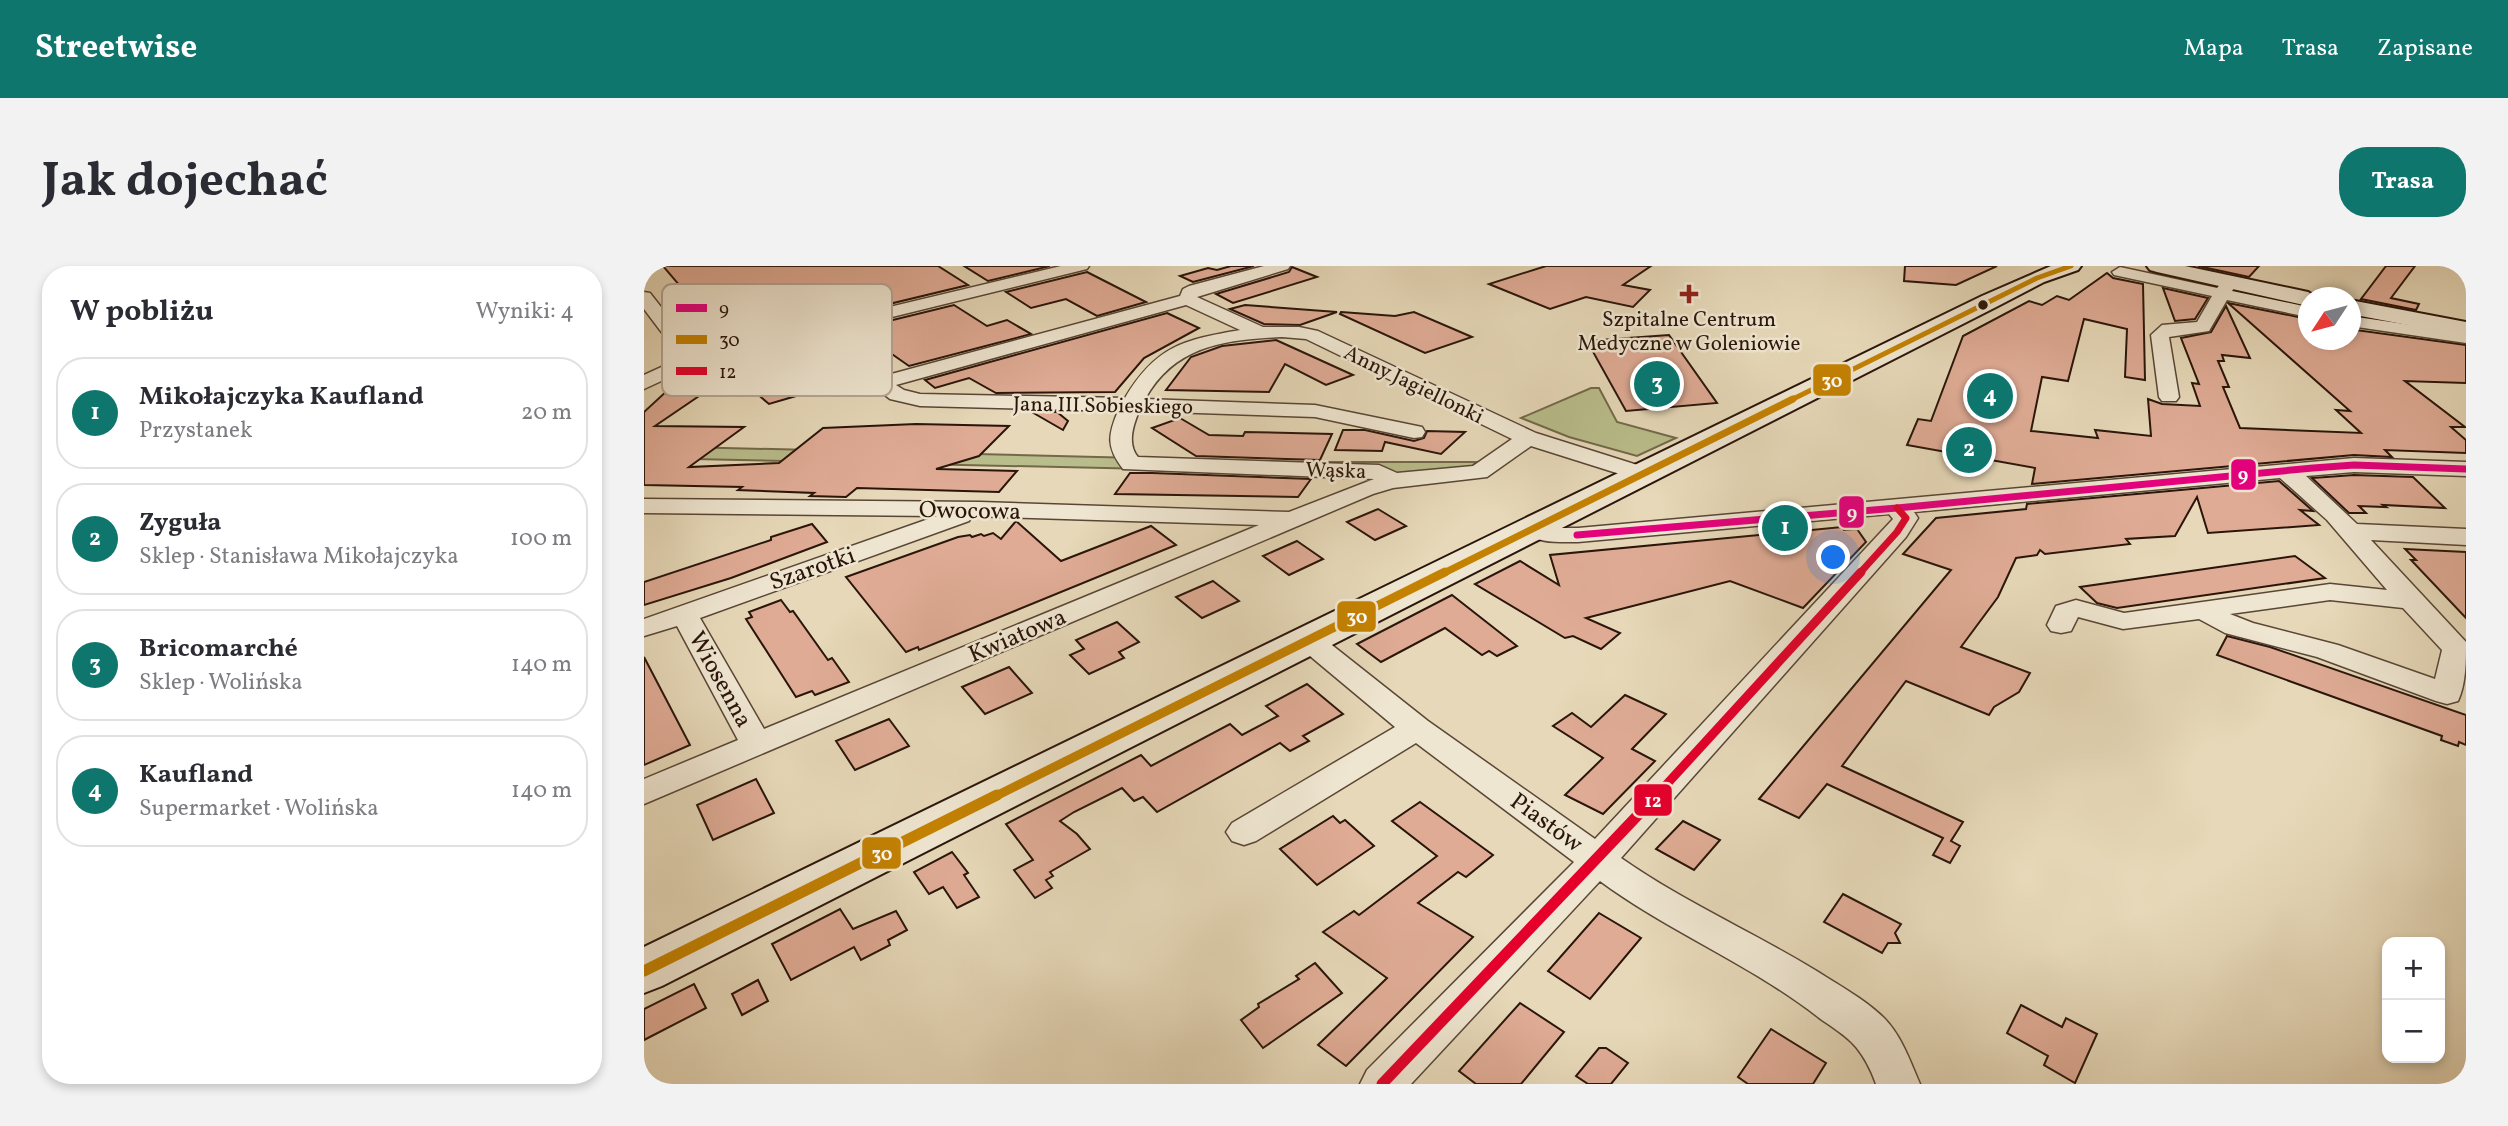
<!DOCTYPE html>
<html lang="pl">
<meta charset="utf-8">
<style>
:root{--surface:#fff;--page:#f2f2f3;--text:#2b2b33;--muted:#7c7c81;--line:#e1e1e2;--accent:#0f766e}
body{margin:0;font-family:Vollkorn,serif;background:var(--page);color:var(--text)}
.controls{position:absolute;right:21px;bottom:21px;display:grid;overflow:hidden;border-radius:14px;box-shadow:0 4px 10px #0003}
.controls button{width:63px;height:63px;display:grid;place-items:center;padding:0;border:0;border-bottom:2px solid var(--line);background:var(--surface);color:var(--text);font:35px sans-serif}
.compass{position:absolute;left:1654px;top:21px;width:63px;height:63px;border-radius:50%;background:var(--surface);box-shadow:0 4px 10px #0003;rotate:234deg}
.you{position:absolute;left:1190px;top:292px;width:24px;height:24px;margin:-18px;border:5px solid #fff;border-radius:50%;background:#1a73e8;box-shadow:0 0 0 10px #1a73e833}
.badge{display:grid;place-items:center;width:46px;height:46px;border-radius:50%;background:var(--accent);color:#fff;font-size:23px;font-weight:700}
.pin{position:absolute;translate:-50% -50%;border:4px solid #fff;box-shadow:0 2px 7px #0006}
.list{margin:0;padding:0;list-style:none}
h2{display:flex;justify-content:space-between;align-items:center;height:91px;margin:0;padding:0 28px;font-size:30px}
h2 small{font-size:23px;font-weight:400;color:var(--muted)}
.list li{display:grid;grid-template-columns:46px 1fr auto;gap:21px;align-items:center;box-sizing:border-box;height:112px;margin:0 14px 14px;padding:0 14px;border:2px solid var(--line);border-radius:28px}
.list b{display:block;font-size:26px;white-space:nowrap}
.list p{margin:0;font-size:23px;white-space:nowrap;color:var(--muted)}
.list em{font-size:23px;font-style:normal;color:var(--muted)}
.map{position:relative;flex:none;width:1822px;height:818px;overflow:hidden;border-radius:28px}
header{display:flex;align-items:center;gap:42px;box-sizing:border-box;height:98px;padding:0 35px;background:var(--accent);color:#fff}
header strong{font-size:33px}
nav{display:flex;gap:38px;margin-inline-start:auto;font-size:24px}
.intro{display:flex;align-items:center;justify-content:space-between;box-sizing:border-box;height:168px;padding:0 42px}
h1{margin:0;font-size:49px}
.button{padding:18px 32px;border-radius:28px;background:var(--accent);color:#fff;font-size:24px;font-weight:700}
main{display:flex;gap:42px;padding:0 42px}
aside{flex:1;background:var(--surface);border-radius:28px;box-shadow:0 4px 10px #0003}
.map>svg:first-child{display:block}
</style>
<header>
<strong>Streetwise</strong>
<nav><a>Mapa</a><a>Trasa</a><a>Zapisane</a></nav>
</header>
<div class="intro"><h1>Jak dojechać</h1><a class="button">Trasa</a></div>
<main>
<aside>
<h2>W pobliżu<small>Wyniki: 4</small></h2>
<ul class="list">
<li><span class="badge">1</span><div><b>Mikołajczyka Kaufland</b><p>Przystanek</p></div><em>20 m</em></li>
<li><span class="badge">2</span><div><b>Zyguła</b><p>Sklep · Stanisława Mikołajczyka</p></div><em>100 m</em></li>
<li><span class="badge">3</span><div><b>Bricomarché</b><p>Sklep · Wolińska</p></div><em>140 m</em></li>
<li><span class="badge">4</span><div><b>Kaufland</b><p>Supermarket · Wolińska</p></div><em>140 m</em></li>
</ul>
</aside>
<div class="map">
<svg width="1822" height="818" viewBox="0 0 1822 818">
<rect width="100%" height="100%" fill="#e6d8b8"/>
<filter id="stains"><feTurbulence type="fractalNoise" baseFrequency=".00286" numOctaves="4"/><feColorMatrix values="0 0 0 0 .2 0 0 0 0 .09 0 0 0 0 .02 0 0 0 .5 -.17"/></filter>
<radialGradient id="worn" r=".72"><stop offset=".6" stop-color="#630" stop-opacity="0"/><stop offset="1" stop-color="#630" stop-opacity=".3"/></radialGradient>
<g fill="#b9bd8b" stroke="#72694a" stroke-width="2">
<polygon points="947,122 955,122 973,156 1032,172 993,190 925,171 877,152"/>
<polygon points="0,180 661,196 832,196 827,202 755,207 688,207 0,192"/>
</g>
<g fill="#dfab95" stroke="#2a150a" stroke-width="2">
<polygon points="19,0 294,0 324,19 79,78 71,69 58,72 34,49 43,47 42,43 54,41"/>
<polygon points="320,0 406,0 344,15"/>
<polygon points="587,0 610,0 549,16 536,10 564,2 573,4"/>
<polygon points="902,0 1007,0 979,19 1006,24 989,41 942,31 906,43 845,18"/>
<polygon points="1261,0 1353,0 1312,19 1260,15"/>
<polygon points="1554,0 1615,0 1605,11"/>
<polygon points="1742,0 1771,0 1747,32 1775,38 1772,44 1717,33"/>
<polygon points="648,1 673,11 589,37 572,28 645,6"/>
<polygon points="443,6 502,36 453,50 422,33 387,42 362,26"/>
<polygon points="1463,7 1469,12 1499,18 1501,114 1481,111 1483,63 1440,53 1424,115 1398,111 1387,165 1454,172 1451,164 1507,170 1504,133 1518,138 1556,140 1548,117 1555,118 1537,72 1567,66 1582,40 1606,92 1578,89 1580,95 1574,95 1585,121 1579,121 1596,162 1717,167 1692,144 1706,145 1584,37 1664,53 1664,74 1707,74 1712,64 1822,79 1822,117 1761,115 1821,161 1807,161 1822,174 1822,187 1741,184 1748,191 1710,189 1388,218 1391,202 1263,179 1274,153 1287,155 1319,70 1385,35 1398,39 1413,30 1425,34"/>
<polygon points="1519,22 1564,32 1551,53 1531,55"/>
<polygon points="310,39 343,60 363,54 387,68 265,100 212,63"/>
<polygon points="601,39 693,46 656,59 620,58 586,43"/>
<polygon points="697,46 751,50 770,46 828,71 781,87 696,48"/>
<polygon points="523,47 555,62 500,92 471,126 352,127 325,112 291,122 281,114"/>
<polygon points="1025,69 1073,137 982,145 943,75"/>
<polygon points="632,74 709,109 682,119 641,98 625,126 522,124 547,91 578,80"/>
<polygon points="147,78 172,101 166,103 170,107 134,116 152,130 125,138 93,111 110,111 92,92"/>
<polygon points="45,111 83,111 11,160 100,161 45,201 135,197 179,162 272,158 365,160 335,190 292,203 373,205 355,226 213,222 202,231 166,230 170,227 94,224 98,221 0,219 0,146 26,122"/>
<polygon points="386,145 413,146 424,155 419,164"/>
<polygon points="536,152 565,169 599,170 601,166 688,168 676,194 552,190 508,162"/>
<polygon points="699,164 721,164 770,175 780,172 783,165 821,166 797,188 741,176 738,185 691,184"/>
<polygon points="486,207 508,207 667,213 654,231 471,228"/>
<polygon points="1710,209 1769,211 1801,242 1739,239 1742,241 1715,240 1722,247 1705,247 1668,212"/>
<polygon points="1635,215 1669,245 1656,244 1675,259 1564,267 1553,231 1531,270 1482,273 1486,278 1401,288 1396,284 1393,289 1372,292 1354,331 1317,381 1386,407 1375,426 1350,441 1345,449 1262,415 1198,500 1319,556 1307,575 1316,580 1306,597 1289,589 1299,572 1183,518 1155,552 1115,533 1307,304 1259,288 1292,252 1382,243 1383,238"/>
<polygon points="734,243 762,260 731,274 703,256"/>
<polygon points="372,255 417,295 507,260 532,279 275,384 274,381 262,386 202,311 314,271 326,269 328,271 337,268 340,270 349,267 357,273"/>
<polygon points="168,258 183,276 87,312 0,339 0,316 127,274 127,271"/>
<polygon points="1198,261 1200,264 1213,263 1222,276 1159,342 1086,315 942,352 976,367 957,383 929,370 921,372 831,318 876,295 915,319 906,289"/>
<polygon points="653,275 679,293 645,309 619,290"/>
<polygon points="1761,283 1822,286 1822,352 1767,294 1772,294"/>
<polygon points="1651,290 1681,312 1473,342 1453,337 1436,321"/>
<polygon points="569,315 595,335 558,352 532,331"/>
<polygon points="808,329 873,380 853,390 845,385 838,389 801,362 737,396 713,378"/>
<polygon points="137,334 146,346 149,345 184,394 188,392 205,416 171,429 168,425 152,431 102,353 108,351 105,346"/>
<polygon points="473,356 495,376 475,386 480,392 445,408 426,389 440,383 432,374"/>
<polygon points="1583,370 1626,381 1822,449 1822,479 1815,476 1814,480 1797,474 1798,470 1573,389"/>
<polygon points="0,391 46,479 0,499"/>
<polygon points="365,401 388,427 341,448 318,421"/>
<polygon points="663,418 699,448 659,470 665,475 646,485 636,477 513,546 499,531 490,535 478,522 430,546 416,555 433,568 446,583 406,606 409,610 402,614 408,622 391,632 370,604 389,594 362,558 497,489 507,500 586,458 598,469 634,450 622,440"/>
<polygon points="981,429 1022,448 988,483 1011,495 959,548 921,529 959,492 909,460 928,447 947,461"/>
<polygon points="245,453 265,480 211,504 192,475"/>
<polygon points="112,513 130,547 69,574 53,539"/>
<polygon points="776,536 849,589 822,611 814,606 774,637 829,671 702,800 674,779 743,712 679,666 710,645 715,649 793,590 748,555"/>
<polygon points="689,550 696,557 701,554 730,580 673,619 636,583"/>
<polygon points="1039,555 1076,574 1050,604 1012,583"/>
<polygon points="308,586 324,607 320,609 335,631 313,642 299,621 285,628 270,606"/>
<polygon points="1199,628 1257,658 1251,667 1256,677 1244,677 1238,687 1180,656"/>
<polygon points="196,643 209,663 252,645 263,664 244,674 246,679 217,694 210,681 147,714 128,678"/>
<polygon points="955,647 997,672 946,733 904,705"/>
<polygon points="671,697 698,727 619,782 597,754 615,741 614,738 655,713 652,710"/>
<polygon points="114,714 124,735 98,749 88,728"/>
<polygon points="50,718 62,742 0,774 0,743"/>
<polygon points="876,737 920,766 877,818 832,818 815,805"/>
<polygon points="1377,739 1418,761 1422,752 1453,768 1431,817 1400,799 1404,790 1363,767"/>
<polygon points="1127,763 1182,797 1169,818 1104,818 1094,811"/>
<polygon points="955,782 962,782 984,797 967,818 944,818 932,810"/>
</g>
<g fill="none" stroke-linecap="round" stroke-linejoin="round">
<defs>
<g id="street">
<path d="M417,0H445L443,3L183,67L240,110L536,30L539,23L545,20L620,0H646L644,3L553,31L619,61H655L674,65L892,167L1006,203L1009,208L1006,213L998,215L887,180L843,211L749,222L729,228L0,538V513L94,474L33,360L0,370V353L293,250L0,247V233L336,236L645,246L730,213L479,203C462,181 464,169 474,145L276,140L246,133L165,71L54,98L0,123V109L37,92L0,43V26L6,27L53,87ZM542,39L596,64C539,74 512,80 481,132L276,128L260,124L252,119ZM638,71L662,73L868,173L829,200L753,207L735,199L494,191C483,178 489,160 495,145L671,151L770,172L778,171L781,166L778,161L671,139L501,133C531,79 581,74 638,71ZM328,250L615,259L120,463L56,352L325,255Z"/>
<polygon points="1476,1 1573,22 1580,14 1592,14 1594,17 1588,25 1664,41 1664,51 1583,34 1565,65 1525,71 1535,131 1532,135 1518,135 1515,131 1507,69 1518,59 1553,56 1568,30 1470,9 1468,6"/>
<polygon points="1706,50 1822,67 1822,77 1706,60"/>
<path d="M1710,192L1822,196V210L1710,206L1662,210L1713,258L1822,263V279L1727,274L1822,376C1822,395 1822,418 1814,435L1803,438L1792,435L1673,391L1581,367L1555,353L1479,363L1434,351L1427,365L1417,367L1407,365L1403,359L1412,340L1432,334L1480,347L1686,318L1743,324L1683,254L1636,212L1270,246L1274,252L1262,271L977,592C1038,635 1107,665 1171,704C1193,718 1222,734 1241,753C1258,771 1266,795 1276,818H1232C1227,804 1221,792 1212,781C1202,769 1186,760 1174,751C1106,698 1025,666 956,615L767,818H716L723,804L930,596L772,477L612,575L600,579L588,575L582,566L588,557L751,461L654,380L650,374L654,368L664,365L674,368L784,455L951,573L1249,253L1245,248L934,276C917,276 888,278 878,263L881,258L890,256L911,262H934ZM1686,334L1759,342L1798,384L1791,413L1694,379L1609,357L1586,348Z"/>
</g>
<g id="secondary">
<polygon points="1407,0 1437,0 1434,4 1400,16 1354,40 18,720 0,727 0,681 1338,30"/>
<polygon points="1503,0 1541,0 1664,26 1674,32 1664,32 1664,40 1513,6 1506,4"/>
<polygon points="1706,34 1822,56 1822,70 1706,48"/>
</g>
</defs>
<use href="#street" stroke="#594636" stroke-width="3"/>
<use href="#secondary" stroke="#2a150a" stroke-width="4"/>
<use href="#street" fill="#efe6d1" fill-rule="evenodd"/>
<use href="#secondary" fill="#efe6d1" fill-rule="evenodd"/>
<defs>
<polyline id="bus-1" points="933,269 1253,242 1669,202 1710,199 1822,203"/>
<polyline id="bus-2-far3" points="1145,135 1393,12 1427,0"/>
<polyline id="bus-2-far2" points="798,308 1149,133"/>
<polyline id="bus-2-far1" points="350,531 801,306"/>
<polyline id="bus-2" points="0,705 353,529"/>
<polyline id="bus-3-far2" points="1215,308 1253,266 1262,252 1253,242"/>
<polyline id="bus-3-far1" points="1011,531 1217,306"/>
<polyline id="bus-3" points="738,818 1013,529"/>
</defs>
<use href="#bus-1" stroke="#efe6d1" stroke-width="11"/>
<use href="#bus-2-far3" stroke="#efe6d1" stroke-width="9"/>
<use href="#bus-2-far2" stroke="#efe6d1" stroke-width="11"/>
<use href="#bus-2-far1" stroke="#efe6d1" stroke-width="14"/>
<use href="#bus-2" stroke="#efe6d1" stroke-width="17"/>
<use href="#bus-3-far2" stroke="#efe6d1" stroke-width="11"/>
<use href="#bus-3-far1" stroke="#efe6d1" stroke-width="14"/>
<use href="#bus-3" stroke="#efe6d1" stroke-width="17"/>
<use href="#bus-1" stroke="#e5007d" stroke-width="7"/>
<use href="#bus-2-far3" stroke="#c48202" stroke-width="5"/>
<use href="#bus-2-far2" stroke="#c48202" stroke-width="7"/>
<use href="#bus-2-far1" stroke="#c48202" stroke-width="9"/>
<use href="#bus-2" stroke="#c48202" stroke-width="11"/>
<use href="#bus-3-far2" stroke="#e4002b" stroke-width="7"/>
<use href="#bus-3-far1" stroke="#e4002b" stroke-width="9"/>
<use href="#bus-3" stroke="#e4002b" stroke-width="11"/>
</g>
<path fill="#8f2418" stroke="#efe6d1" stroke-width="2.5" d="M1041.5 17.5h7v7h7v7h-7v7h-7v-7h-7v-7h7z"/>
<circle fill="#2a150a" stroke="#efe6d1" stroke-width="2.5" cx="1339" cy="39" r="6"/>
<g text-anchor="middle" stroke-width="5" stroke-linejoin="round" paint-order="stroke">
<g font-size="21" fill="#2a150a" stroke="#efe6d1">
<text x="1045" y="60">Szpitalne Centrum<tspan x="1045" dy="24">Medyczne w Goleniowie</tspan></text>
</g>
<g font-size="21" fill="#2a150a" stroke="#efe6d1">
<text transform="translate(770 118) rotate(26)" y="7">Anny Jagiellonki</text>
<text transform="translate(459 139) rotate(1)" y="7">Jana III Sobieskiego</text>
<text transform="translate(692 204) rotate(2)" y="7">Wąska</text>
</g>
<g font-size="24" fill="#2a150a" stroke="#efe6d1">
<text transform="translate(326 244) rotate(1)" y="8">Owocowa</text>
<text transform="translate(168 302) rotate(-19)" y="8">Szarotki</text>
<text transform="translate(373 369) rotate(-23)" y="8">Kwiatowa</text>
<text transform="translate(77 413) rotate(61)" y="8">Wiosenna</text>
<text transform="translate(903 556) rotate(36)" y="8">Piastów</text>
</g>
</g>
<rect x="18" y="18" width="230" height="112" rx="10" fill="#efe6d1" stroke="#b4a795" stroke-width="2"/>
<rect x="32" y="38" width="31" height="8" fill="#e5007d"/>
<rect x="32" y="69" width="31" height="9" fill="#c48202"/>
<rect x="32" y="101" width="31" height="8" fill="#e4002b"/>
<g font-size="19" fill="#2a150a">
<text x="75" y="49">9</text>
<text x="75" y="80">30</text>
<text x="75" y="112">12</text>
</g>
<g stroke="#efe6d1" stroke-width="2.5">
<rect x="1168" y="97" width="40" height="34" rx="7" fill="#c48202"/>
<rect x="1586" y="192" width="27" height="33" rx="7" fill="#e5007d"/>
<rect x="1194" y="229" width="27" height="34" rx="7" fill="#e5007d"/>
<rect x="692" y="334" width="41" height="33" rx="7" fill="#c48202"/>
<rect x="989" y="517" width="40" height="34" rx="7" fill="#e4002b"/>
<rect x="217" y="570" width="41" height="34" rx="7" fill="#c48202"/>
</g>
<g font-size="19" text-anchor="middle" font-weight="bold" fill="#fff">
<text x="1188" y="121">30</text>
<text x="1599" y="215">9</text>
<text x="1208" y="253">9</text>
<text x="713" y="357">30</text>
<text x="1009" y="541">12</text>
<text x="238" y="594">30</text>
</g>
<rect width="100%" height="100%" filter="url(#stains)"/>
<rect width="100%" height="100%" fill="url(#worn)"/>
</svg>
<div class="controls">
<button>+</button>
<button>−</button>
</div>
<svg class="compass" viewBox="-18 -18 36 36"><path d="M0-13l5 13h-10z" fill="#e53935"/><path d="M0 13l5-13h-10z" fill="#7c7c81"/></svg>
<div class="you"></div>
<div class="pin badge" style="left:1141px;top:262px">1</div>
<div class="pin badge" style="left:1325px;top:184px">2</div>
<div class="pin badge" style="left:1013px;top:118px">3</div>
<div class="pin badge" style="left:1346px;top:130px">4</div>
</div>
</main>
